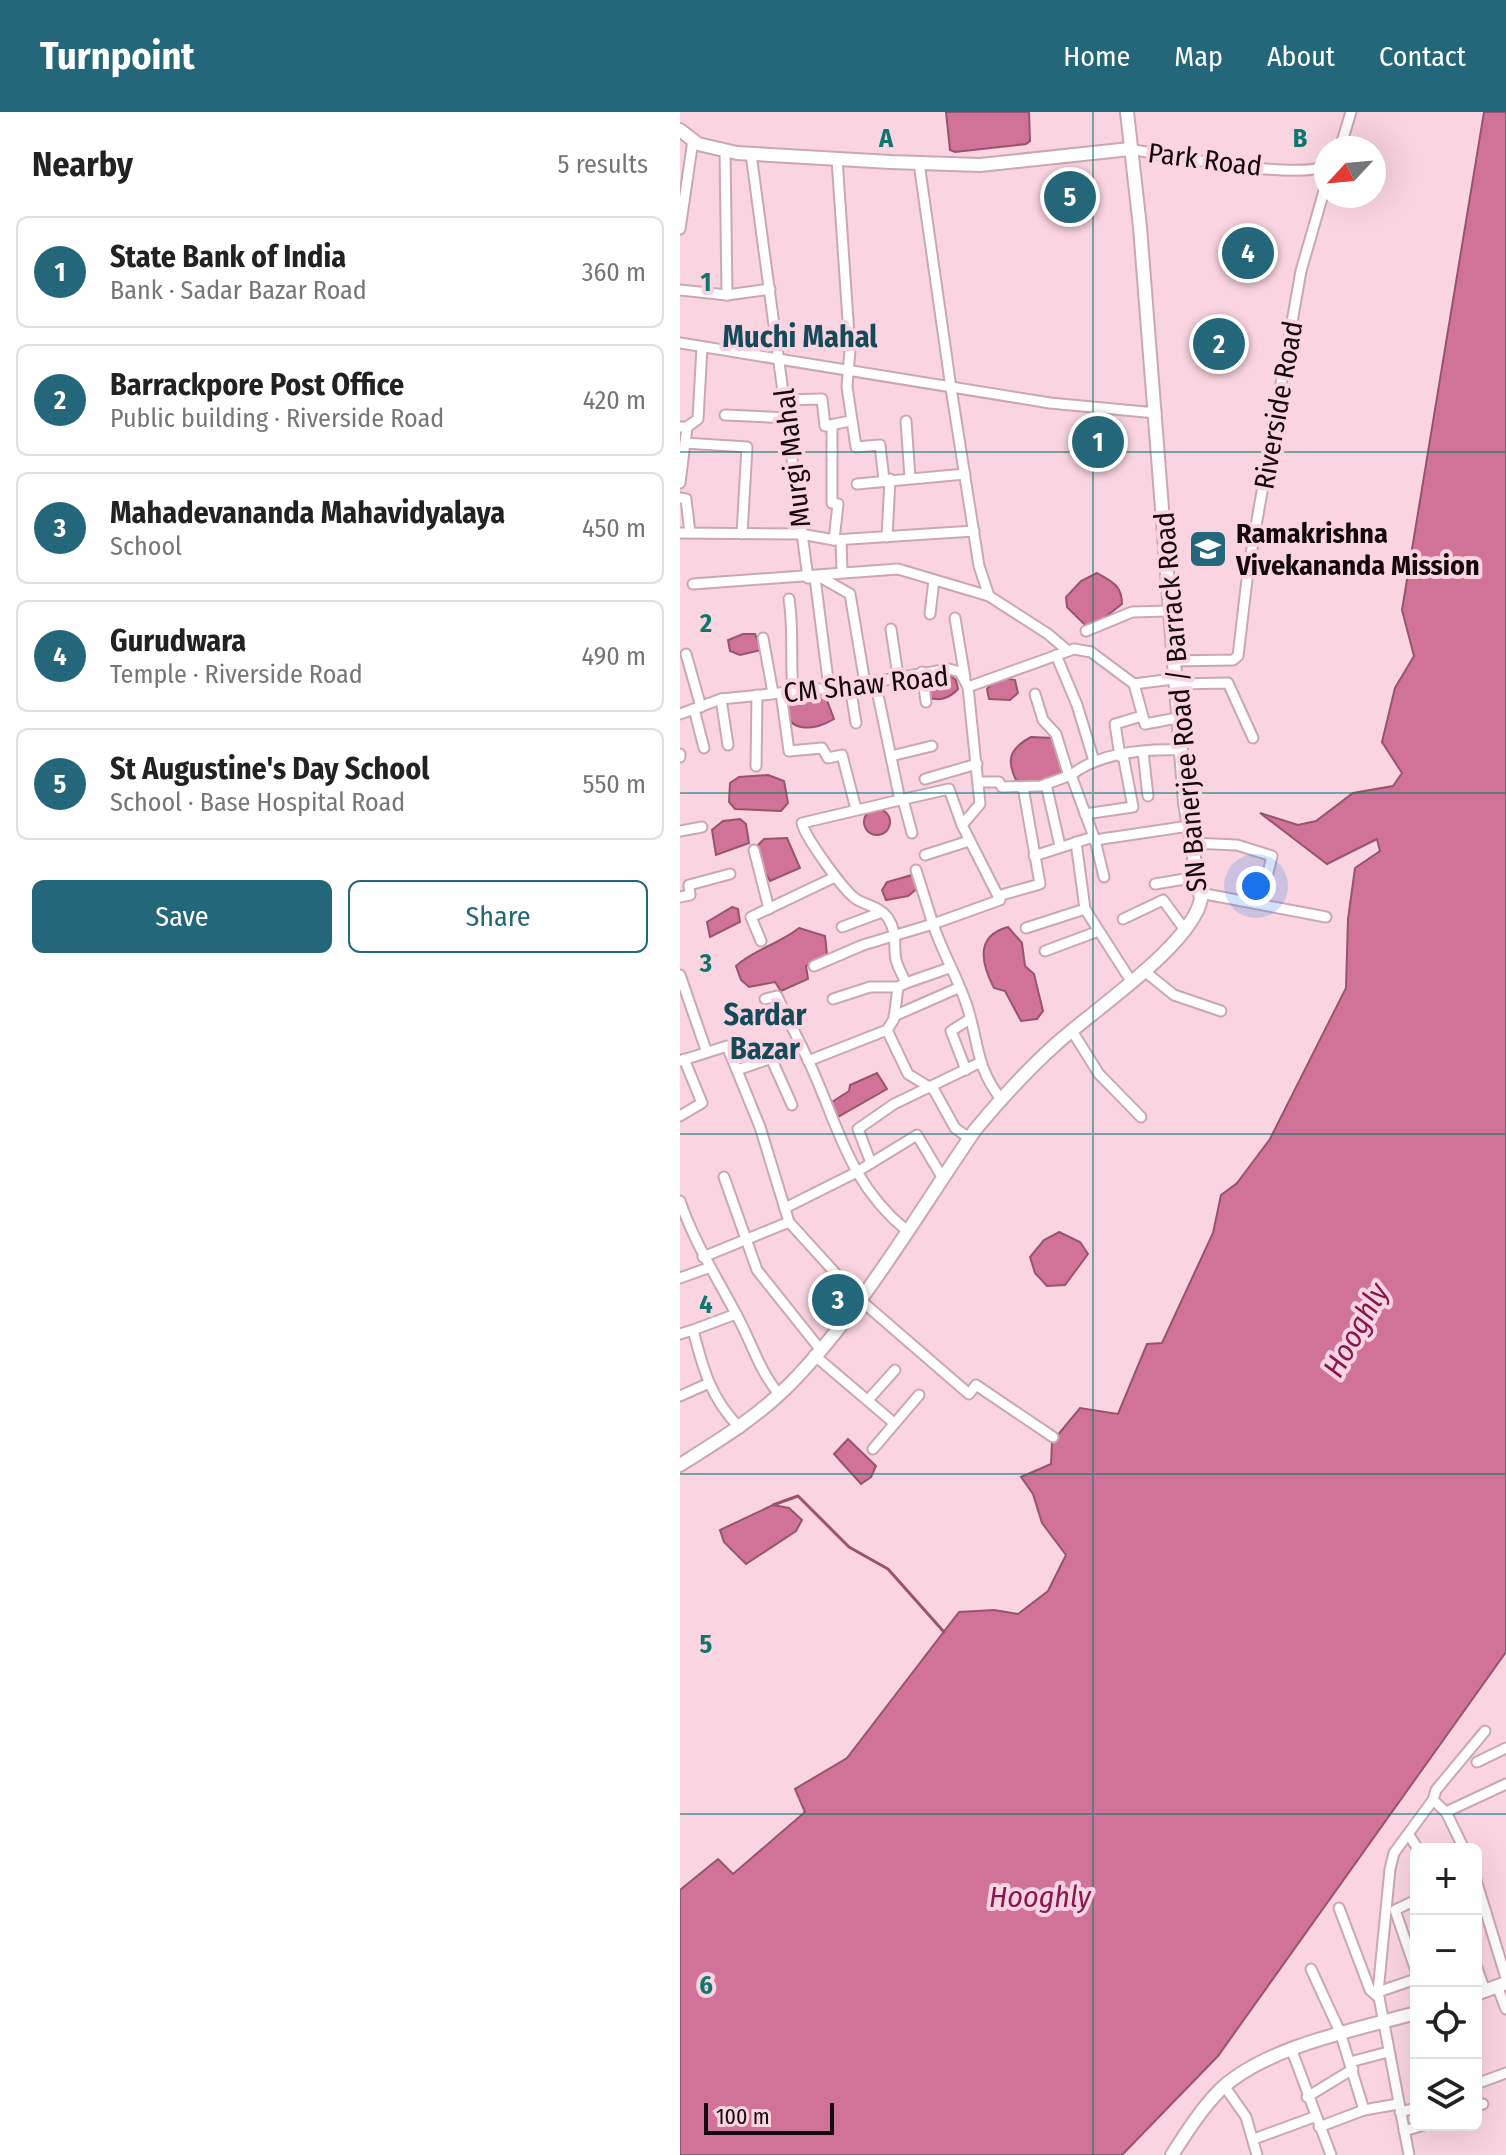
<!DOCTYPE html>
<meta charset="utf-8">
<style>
:root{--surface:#fff;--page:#f6f6f6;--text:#222;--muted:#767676;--line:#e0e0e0;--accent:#25677a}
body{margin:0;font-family:"Fira Sans Condensed",sans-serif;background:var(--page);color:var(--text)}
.controls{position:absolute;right:24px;bottom:24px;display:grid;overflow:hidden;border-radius:12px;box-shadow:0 8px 32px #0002}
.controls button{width:72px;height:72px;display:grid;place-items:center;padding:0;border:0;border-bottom:2px solid var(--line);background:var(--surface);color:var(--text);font:40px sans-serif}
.compass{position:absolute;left:634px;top:24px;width:72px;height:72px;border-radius:50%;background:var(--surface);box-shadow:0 8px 32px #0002;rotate:244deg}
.scale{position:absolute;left:24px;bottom:20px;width:130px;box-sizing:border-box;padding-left:8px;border:4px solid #14080c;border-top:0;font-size:22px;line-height:28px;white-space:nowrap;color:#14080c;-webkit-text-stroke:6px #fad5e1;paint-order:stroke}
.you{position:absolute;left:576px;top:774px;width:28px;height:28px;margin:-20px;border:6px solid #fff;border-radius:50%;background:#1a73e8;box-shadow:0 0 0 12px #1a73e833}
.badge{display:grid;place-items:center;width:52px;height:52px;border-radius:50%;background:var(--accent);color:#fff;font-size:26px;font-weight:700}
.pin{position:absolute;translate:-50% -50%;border:4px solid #fff;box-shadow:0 2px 8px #0006}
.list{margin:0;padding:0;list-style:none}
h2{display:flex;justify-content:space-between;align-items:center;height:104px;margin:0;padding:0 32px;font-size:34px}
h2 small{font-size:26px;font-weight:400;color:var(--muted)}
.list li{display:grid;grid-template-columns:52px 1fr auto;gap:24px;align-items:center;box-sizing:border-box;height:112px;margin:0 16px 16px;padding:0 16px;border:2px solid var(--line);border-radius:12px}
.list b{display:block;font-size:30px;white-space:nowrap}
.list p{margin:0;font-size:26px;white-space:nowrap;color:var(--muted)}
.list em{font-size:26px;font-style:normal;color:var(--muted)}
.actions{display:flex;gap:16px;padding:24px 32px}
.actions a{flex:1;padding:18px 0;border:2px solid var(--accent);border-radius:12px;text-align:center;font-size:28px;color:var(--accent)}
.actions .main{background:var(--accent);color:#fff}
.icon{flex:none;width:44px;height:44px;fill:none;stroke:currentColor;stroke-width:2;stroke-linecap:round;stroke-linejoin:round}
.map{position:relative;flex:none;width:826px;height:2043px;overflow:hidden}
header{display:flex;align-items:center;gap:48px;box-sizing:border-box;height:112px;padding:0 40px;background:var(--accent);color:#fff}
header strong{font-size:38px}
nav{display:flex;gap:44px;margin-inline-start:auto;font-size:28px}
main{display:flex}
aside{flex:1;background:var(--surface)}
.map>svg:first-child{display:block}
</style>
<header>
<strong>Turnpoint</strong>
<nav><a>Home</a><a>Map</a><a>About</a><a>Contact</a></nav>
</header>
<main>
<aside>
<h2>Nearby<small>5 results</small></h2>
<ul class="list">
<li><span class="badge">1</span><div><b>State Bank of India</b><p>Bank · Sadar Bazar Road</p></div><em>360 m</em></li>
<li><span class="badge">2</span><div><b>Barrackpore Post Office</b><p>Public building · Riverside Road</p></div><em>420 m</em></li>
<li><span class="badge">3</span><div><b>Mahadevananda Mahavidyalaya</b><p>School</p></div><em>450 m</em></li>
<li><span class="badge">4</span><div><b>Gurudwara</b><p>Temple · Riverside Road</p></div><em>490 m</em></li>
<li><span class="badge">5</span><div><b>St Augustine's Day School</b><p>School · Base Hospital Road</p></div><em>550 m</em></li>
</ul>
<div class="actions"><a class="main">Save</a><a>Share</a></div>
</aside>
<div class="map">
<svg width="826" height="2043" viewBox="0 0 826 2043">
<rect width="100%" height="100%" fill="#fad5e1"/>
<g fill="#d17398" stroke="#98536e" stroke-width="2">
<polygon points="266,0 349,0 350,29 346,32 275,40 270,38"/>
<polygon points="804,0 826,0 826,1540 538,1944 442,2043 0,2043 0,1778 38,1747 53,1762 125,1700 115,1677 167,1646 279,1500 314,1498 338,1502 368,1479 386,1443 362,1411 353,1382 341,1365 371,1352 372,1330 400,1296 438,1302 467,1232 482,1231 533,1121 541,1083 557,1071 590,1027 666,876 668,807 675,756 700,739 697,727 647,752 580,701 618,713 636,709 673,681 713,674 722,661 702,630 715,576 734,544 722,498"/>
<path d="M417,461C432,470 442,473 442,492L416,512L406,514L387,495L386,485L401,469Z"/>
<polygon points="63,522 75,522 81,538 60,543 50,539 48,528"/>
<path d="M267,561L276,568L278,577C270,586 259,590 248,585L244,567Z"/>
<polygon points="324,566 335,568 338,581 330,588 309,587 307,577 313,570"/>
<path d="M145,583L154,607C135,619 104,622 107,592L114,585Z"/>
<path d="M351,625L374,626L384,654L379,665L339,674C326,650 327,638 351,625Z"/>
<polygon points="88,663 104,669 108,691 101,699 55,697 49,690 50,671 59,665"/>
<circle cx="197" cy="710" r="13"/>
<polygon points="60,707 66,712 69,731 36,743 32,718 43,709"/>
<polygon points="107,726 120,756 90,769 80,751 77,734 84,727"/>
<polygon points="232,763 239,775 228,784 206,788 202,778 207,770"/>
<polygon points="52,795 58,797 60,810 30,825 27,810"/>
<path d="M328,815L342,831L345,854L354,862L363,899L357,907L341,909L325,879L314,876C301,851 295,824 328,815Z"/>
<path d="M119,816L145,824L147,843L126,854L128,867L101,879L95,870L69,875L61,868L56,854C75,837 99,832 119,816Z"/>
<polygon points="197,961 207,977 156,1006 149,992 169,979 170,973"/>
<polygon points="379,1120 400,1130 408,1142 385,1173 367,1174 355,1161 350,1145 364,1128"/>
<polygon points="168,1327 196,1354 191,1365 181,1372 154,1342"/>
<polygon points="93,1393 109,1396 122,1408 116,1419 66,1452 44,1430 40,1418"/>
</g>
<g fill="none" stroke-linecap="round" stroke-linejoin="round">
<polyline stroke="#98536e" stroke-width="3" points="93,1393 118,1384 169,1435 208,1457 264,1520"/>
<defs>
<g id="street">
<polyline points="660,36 671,0"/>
<path d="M450,37C489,44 615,68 646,54"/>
<polyline points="45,38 47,183"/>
<polyline points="71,42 128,466 142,466 170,482 185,571"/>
<polyline points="157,47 170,238 167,275 176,335 200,333 204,368"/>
<polyline points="239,51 271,276 299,454 309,484"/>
<polyline points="0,117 13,28"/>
<polyline points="0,178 47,183 90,177"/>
<polyline points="0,231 370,291 476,301"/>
<polyline points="105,288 142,287 145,314 170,309"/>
<polyline points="45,303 108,306"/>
<polyline points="226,309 230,366"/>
<polyline points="152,313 152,391 158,392 154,428"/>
<polyline points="0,315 7,315 0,371"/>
<polyline points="7,315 18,307 22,235"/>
<polyline points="5,331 67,335 62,422"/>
<polyline points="177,372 285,362"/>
<polyline points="0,386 6,387 10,421"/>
<polyline points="0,421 121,422 154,428 294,419"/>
<polyline points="207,425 210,367"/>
<polyline points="161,428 162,459"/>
<polyline points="135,466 149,576"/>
<polyline points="13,472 218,457 309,484 368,522 388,539"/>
<path d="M109,487C114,519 110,547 113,579"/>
<polyline points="250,502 254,468"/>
<polyline points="275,506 285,566"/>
<polyline points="211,517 218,564"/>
<polyline points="406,519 452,500 488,499"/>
<polyline points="83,526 93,581"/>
<polyline points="6,542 21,595"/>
<polyline points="376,543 397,593 414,649"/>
<polyline points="492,549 553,548 558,544 568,459 621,159 646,72"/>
<polyline points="242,560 246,590"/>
<path d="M195,569L220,688L122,711C125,725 163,778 176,787C187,794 199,794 208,806C218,822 213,832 216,848C218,856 223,864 226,871L218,875L214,907L207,918L228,962L254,978L275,1016L289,1026"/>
<polyline points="454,572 465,612 497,606"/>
<polyline points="494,572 548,571 573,626"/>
<polyline points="170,574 176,611"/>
<path d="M288,575L300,692L282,713L320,788L253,812C262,840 278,866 287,894C299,930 295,954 321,987"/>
<polyline points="101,581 109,639 142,636 148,646 162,643 176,697"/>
<polyline points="355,582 363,608 376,622 389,664"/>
<polyline points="41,587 48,633"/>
<polyline points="14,597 24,636"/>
<polyline points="0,602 41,587 170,574 269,557 280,560 288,575 394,537 411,540 454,572 493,567"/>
<polyline points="463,640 468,684"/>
<polyline points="0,642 0,645"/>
<polyline points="211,644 252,634"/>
<polyline points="440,644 435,612 462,604"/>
<polyline points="76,654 77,583"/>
<path d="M391,663C419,641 465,637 500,638"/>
<polyline points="245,667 297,652"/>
<polyline points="300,670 319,670 322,675 361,674 391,663 415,728 509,714"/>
<polyline points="366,672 380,734"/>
<polyline points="220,688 269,677 282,713"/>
<polyline points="223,688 232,721"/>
<polyline points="405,702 453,695 443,643"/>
<polyline points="0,719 22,715"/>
<polyline points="415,728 424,765"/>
<polyline points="396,730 405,797 451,869"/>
<polyline points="511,731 557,733 592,744 581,790"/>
<polyline points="74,738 89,797"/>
<polyline points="245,743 289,729"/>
<polyline points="354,744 413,725"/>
<polyline points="475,772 517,765"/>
<polyline points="520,781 646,805"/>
<polyline points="318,784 360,772 343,675"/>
<polyline points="0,785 10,783 9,773 50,762"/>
<polyline points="443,807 483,788 505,818"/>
<polyline points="162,815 202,800"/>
<polyline points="346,816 405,797"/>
<polyline points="81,829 71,805 155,765"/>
<polyline points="365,839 416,820"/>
<polyline points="134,854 183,833 253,812 236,758"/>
<polyline points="463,858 494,883 541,899"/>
<polyline points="0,863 26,938"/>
<polyline points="226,871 269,856"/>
<path d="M85,887L97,884C107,906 119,928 129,950C159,1015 168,1070 226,1118"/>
<polyline points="153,887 190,875 218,875"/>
<polyline points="214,904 278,876"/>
<polyline points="392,919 419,962 461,1005"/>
<polyline points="91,946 112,993"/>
<polyline points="0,949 47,934 80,1015 109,1110 178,1186 289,1282 296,1273 373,1325"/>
<polyline points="128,949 207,918"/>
<polyline points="57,958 121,936"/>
<polyline points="286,958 271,919 290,907"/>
<polyline points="0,1004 22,991 4,947"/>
<polyline points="191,1051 178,1017 214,992 299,951"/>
<polyline points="44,1065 77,1158 140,1237"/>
<path d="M0,1089C14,1130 35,1162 55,1200C71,1228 78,1257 99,1282"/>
<polyline points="105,1096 175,1061 237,1023 262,1065"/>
<polyline points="23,1145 109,1110"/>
<polyline points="0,1166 28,1156"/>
<path d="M56,1202L13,1218C23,1257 31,1287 60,1316"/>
<polyline points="0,1222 13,1218"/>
<polyline points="134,1243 214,1311"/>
<polyline points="0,1284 27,1272"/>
<polyline points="188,1288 215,1258"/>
<polyline points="193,1337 239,1283"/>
<polyline points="797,1650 826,1636"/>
<polyline points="753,1688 756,1678 805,1619"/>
<polyline points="766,1700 826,1672"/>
<polyline points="729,1723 738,1737"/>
<polyline points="796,1768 826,1866"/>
<polyline points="736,1788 715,1798 736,1859"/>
<polyline points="659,1796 690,1878 699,1886"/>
<polyline points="796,1853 805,1879"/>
<polyline points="631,1857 660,1920 684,1998"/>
<polyline points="817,1874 826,1897"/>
<polyline points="698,1880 736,1867"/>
<polyline points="612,1939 651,2043"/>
<polyline points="670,1950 708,1940"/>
<polyline points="796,1972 826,1961"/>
<polyline points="545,1975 566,2005 577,2043"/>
<polyline points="627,1985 673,1957"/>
<polyline points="796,1994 803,1992"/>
<polyline points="720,2000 736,1996"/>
<polyline points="639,2015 684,1998 718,1992"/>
<polyline points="724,2019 744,2013"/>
<polyline points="574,2027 634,2005"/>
<polyline points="729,2043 698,1880 710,1757 714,1741 753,1688 766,1700 784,1737"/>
</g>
<g id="secondary">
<polyline points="0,18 18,32 57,41 210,50 300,53 450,37"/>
<path d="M0,1353C38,1329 76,1306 108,1274C179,1203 238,1101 295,1018C320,988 346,959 375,933C412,899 512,833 521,787L505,691L460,115L447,0"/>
<polyline points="796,1882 826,1871"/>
<path d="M492,2043C506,2021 522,1996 540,1978C584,1935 678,1917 736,1901"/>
</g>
</defs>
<use href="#street" stroke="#caa7b3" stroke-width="13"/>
<use href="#secondary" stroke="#caa7b3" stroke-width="16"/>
<use href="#street" stroke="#fff" stroke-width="9"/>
<use href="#secondary" stroke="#fff" stroke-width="12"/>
</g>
<path fill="none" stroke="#0f766e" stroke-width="2" stroke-opacity="0.55" d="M413,0V2043M0,340H826M0,681H826M0,1022H826M0,1362H826M0,1702H826"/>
<defs>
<symbol id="school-square" viewBox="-11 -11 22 22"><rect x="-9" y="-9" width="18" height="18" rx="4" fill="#25677a" stroke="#fad5e1"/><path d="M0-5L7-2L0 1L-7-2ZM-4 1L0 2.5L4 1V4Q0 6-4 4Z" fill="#fff"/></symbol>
</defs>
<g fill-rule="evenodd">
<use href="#school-square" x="506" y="415" width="44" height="44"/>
</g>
<g text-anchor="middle" stroke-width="8" stroke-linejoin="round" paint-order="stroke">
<g font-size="28" fill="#14080c" stroke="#fad5e1">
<text transform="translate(525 47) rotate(7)" y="10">Park Road</text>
<text transform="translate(598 293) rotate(-80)" y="10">Riverside Road</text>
<text transform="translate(112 346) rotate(-97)" y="10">Murgi Mahal</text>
<text transform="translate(186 572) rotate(-6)" y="10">CM Shaw Road</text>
<text transform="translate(500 590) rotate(-95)" y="10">SN Banerjee Road / Barrack Road</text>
</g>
<g font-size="28" font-weight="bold" fill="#14080c" stroke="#fad5e1" text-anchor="start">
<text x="556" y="431">Ramakrishna<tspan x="556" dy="32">Vivekananda Mission</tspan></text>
</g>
<g font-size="30" font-weight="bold" fill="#154a59" stroke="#fad5e1">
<text x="120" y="235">Muchi Mahal</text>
<text x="85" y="913">Sardar<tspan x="85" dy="34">Bazar</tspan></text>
</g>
<g font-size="30" font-style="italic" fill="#881650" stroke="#fad5e1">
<text transform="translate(676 1218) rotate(-61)" y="10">Hooghly</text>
<text x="360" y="1795">Hooghly</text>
</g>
</g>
<g font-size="26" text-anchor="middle" font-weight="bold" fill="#0f766e" stroke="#fad5e1" stroke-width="8" stroke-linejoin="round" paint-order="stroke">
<text x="206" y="35">A</text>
<text x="620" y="35">B</text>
<text x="26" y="179">1</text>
<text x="26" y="520">2</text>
<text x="26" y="860">3</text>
<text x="26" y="1201">4</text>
<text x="26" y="1541">5</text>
<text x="26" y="1882">6</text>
</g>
</svg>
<div class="controls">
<button>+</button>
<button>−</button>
<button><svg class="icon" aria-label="locate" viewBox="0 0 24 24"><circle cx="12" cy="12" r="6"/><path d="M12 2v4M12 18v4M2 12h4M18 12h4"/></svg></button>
<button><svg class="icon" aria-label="layers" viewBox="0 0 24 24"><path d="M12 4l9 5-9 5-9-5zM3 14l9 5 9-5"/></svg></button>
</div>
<svg class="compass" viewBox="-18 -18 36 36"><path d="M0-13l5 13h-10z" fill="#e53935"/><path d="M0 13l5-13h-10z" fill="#767676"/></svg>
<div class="scale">100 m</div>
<div class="you"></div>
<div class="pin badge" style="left:418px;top:330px">1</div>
<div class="pin badge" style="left:539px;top:232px">2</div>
<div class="pin badge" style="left:158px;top:1188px">3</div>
<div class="pin badge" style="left:568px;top:141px">4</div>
<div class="pin badge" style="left:390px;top:85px">5</div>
</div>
</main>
